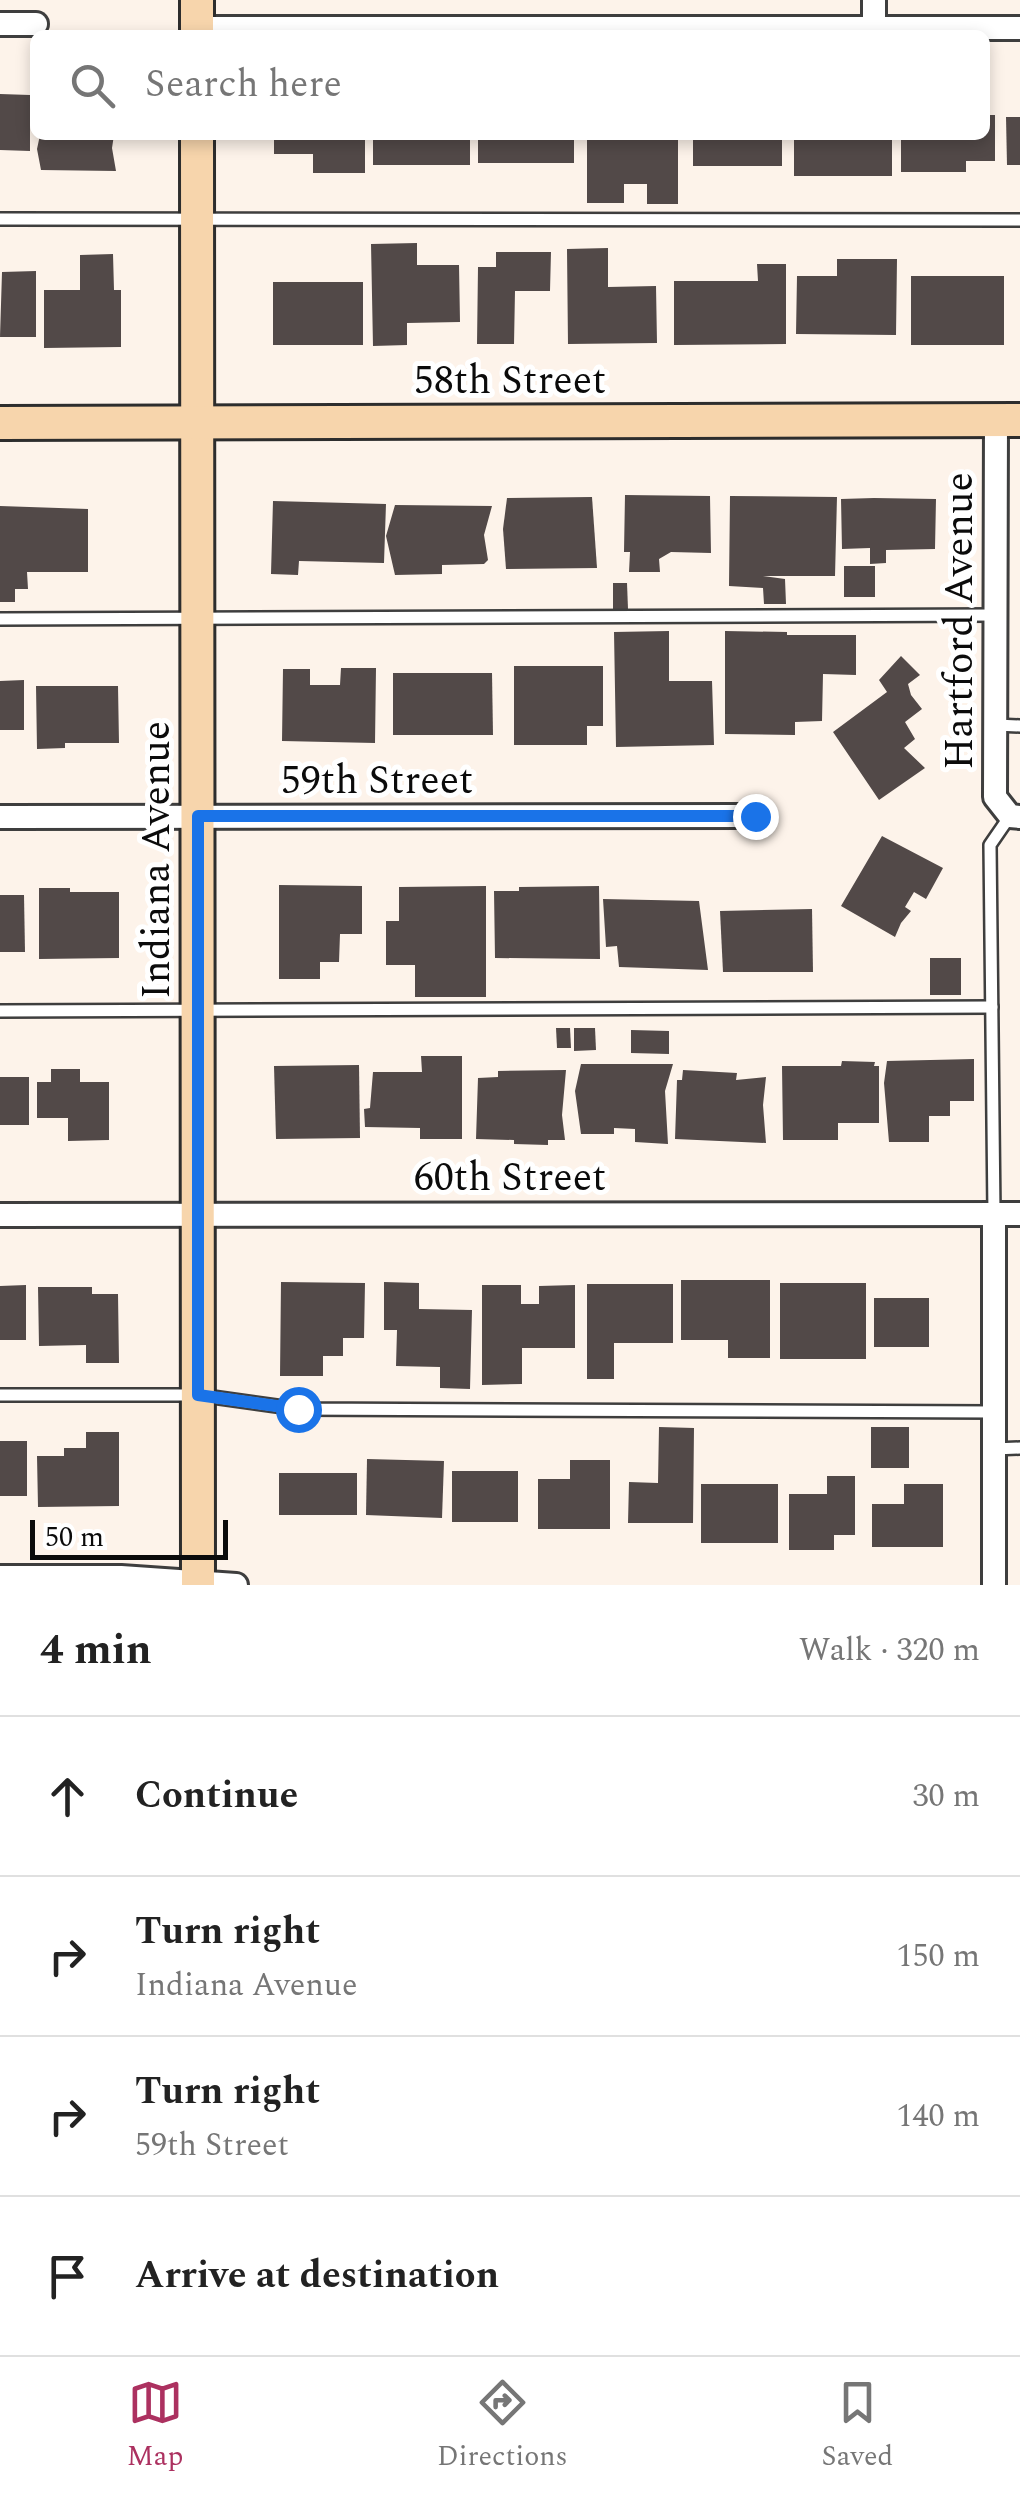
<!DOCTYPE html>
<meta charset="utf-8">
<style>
:root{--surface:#fff;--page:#f2f2f2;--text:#222;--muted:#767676;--line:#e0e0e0;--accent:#ac3160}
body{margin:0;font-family:Spectral,serif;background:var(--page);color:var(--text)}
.scale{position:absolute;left:30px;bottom:25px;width:198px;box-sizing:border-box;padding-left:10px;border:5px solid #0b0b0b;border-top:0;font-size:28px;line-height:35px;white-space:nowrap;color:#0b0b0b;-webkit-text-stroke:8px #fff;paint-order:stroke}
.stop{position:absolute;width:30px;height:30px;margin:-22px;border:8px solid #1a73e8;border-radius:50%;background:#fff}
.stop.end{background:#1a73e8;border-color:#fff;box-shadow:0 2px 10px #0008}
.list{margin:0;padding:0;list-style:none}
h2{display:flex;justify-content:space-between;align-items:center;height:130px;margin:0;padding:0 40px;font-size:42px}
h2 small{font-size:32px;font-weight:400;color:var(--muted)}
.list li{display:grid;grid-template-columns:65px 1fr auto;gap:30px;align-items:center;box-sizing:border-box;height:160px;padding:0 40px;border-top:2px solid var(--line)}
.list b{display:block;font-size:38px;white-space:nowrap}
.list p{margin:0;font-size:32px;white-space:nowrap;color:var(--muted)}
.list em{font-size:32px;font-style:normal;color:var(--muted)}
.icon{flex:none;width:55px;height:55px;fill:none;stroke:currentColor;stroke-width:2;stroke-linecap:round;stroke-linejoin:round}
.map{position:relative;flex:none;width:1020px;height:1585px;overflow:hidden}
.search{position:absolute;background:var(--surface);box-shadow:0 5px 15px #0003;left:30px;right:30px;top:30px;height:110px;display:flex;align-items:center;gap:25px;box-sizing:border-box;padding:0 35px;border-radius:15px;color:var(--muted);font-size:38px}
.sheet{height:770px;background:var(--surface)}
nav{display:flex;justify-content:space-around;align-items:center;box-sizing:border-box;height:140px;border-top:2px solid var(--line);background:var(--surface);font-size:28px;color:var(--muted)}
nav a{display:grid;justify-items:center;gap:5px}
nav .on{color:var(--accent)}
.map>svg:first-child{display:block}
</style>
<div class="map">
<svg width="1020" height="1585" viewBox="0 0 1020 1585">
<rect width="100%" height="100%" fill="#fdf3ea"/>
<g fill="#524948">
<polygon points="0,94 30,95 30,151 0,150"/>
<polygon points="985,115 995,115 995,161 966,161 966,172 901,172 901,135 985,135"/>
<polygon points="1006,117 1020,117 1020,165 1007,165"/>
<polygon points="40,135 114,135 112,148 116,171 41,170 37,149"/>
<polygon points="274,135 365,135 365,173 313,173 313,154 274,154"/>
<rect x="373" y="135" width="97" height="30"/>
<rect x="478" y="135" width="96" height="28"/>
<polygon points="587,135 678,135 678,204 647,204 647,184 624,184 624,203 587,203"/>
<rect x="693" y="135" width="89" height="31"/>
<rect x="794" y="135" width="98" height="41"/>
<polygon points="417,243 417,265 459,265 460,322 407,323 407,345 373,346 371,244"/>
<polygon points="608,248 608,287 656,286 657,343 568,344 567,249"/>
<polygon points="496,252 551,252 550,291 515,291 514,344 477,344 478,267 496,267"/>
<polygon points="113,254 114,290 121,290 121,347 44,348 44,290 80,290 80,255"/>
<polygon points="837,259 897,259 896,335 796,334 797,276 837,276"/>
<polygon points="757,264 786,264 786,344 674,345 674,281 758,281"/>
<polygon points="36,271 36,337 0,337 2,272"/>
<rect x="911" y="276" width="93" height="69"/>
<rect x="273" y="282" width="90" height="63"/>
<polygon points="625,495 710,496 711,553 671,552 659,559 660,572 629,572 630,552 624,552"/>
<polygon points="730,496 837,497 835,576 763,576 785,579 786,604 764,604 763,588 729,586"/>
<polygon points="592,497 597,568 506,569 503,529 507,498"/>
<polygon points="874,498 936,499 935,549 886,550 886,563 870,564 870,548 842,549 841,499"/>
<polygon points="273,501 386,504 384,563 299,561 298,575 271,574"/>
<polygon points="395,505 492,506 484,535 488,560 484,564 442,565 442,574 395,575 386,536"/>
<polygon points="0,506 88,509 88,572 27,572 28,589 15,589 15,602 0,602"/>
<rect x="844" y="566" width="31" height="31"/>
<polygon points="613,583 627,583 628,609 613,609"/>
<polygon points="669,631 669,681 712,681 714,745 616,747 614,632"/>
<polygon points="725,631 787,632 787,635 856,635 856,675 823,674 822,721 795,722 795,735 725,734"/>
<polygon points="901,656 920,675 908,684 911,695 922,709 905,722 915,739 904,748 925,768 879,800 833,732 887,692 879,680"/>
<polygon points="514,666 603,666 603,726 587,726 587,745 514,745"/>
<polygon points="341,668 376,668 375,743 282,741 283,669 310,669 310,685 340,685"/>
<polygon points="393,673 492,673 493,735 393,735"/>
<polygon points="24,680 24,730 0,730 0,681"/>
<polygon points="36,686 118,686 119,743 65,743 65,748 37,749"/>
<polygon points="882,836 943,868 926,899 914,892 905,907 911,911 901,923 895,937 841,906"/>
<polygon points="279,885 362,886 362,934 340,934 339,962 320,962 320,979 279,979"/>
<polygon points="486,886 486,997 415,997 415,965 386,965 386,921 399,921 399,887"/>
<polygon points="599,886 600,959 495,958 494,891 519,891 519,887"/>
<polygon points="39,888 70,888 70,892 119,892 119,958 39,959"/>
<polygon points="0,895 24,895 25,952 0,952"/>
<polygon points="603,899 699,901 708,970 619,967 617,946 606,947"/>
<polygon points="812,909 813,972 723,972 720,911"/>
<rect x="930" y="958" width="31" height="37"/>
<polygon points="556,1028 570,1028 571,1048 557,1048"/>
<polygon points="574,1028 595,1028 596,1050 574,1051"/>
<polygon points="631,1030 669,1031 669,1054 631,1053"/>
<polygon points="421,1056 462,1056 462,1139 420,1139 420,1128 365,1127 364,1109 370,1108 373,1072 422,1072"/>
<polygon points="974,1059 974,1101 950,1101 950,1116 929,1116 929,1142 889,1142 884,1083 887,1061"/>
<polygon points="842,1061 875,1062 874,1066 879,1066 879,1123 838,1123 838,1140 783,1140 782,1066 841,1066"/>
<polygon points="581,1064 673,1064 665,1091 668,1144 635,1142 635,1129 614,1128 614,1134 581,1134 575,1091"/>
<polygon points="359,1065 360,1138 276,1139 274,1066"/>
<polygon points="51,1069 80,1069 80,1082 109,1082 109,1140 68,1141 68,1118 37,1118 37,1082 51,1082"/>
<polygon points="566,1070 562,1115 565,1140 548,1140 548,1145 514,1144 514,1140 476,1139 478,1078 498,1077 498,1071"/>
<polygon points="683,1070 737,1073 736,1080 766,1077 763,1105 766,1143 675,1139 677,1080 682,1080"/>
<rect x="0" y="1077" width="29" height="48"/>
<polygon points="681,1280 770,1280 770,1358 728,1358 728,1340 681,1340"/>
<polygon points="281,1282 365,1283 364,1338 343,1338 343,1356 323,1356 323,1376 280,1376"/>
<polygon points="384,1282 419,1283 419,1309 472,1310 470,1389 440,1388 440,1367 396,1366 397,1330 384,1330"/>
<rect x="780" y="1283" width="86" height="76"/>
<polygon points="587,1284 673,1284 673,1343 614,1343 614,1379 587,1379"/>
<polygon points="26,1285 26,1340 0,1340 0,1286"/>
<polygon points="482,1285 521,1285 521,1304 539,1304 539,1286 575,1285 575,1348 522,1348 522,1384 482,1385"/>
<polygon points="38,1287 92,1287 92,1294 118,1294 119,1363 86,1363 86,1345 39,1346"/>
<rect x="874" y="1298" width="55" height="49"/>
<polygon points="659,1427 694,1428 693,1523 628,1523 629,1482 658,1483"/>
<rect x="871" y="1427" width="38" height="41"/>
<polygon points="86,1432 119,1432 119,1506 38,1507 37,1456 64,1456 64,1448 86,1448"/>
<rect x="0" y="1441" width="27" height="55"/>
<polygon points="367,1459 444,1461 442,1518 366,1515"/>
<polygon points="570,1460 610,1460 610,1529 538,1529 538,1479 570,1479"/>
<rect x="452" y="1471" width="66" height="51"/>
<rect x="279" y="1473" width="78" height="42"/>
<polygon points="827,1476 855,1476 855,1535 834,1535 834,1550 789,1550 789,1494 827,1494"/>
<rect x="701" y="1484" width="77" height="59"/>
<polygon points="904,1484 943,1484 943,1547 872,1547 872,1504 904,1504"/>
</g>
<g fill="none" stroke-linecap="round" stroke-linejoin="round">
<defs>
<g id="lane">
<polyline points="0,219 1020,220"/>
<polyline points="0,619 996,615"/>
<polyline points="996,725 1020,726"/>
<polyline points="0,1011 992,1007"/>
<polyline points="994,1214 990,845 1010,816"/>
<polyline points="0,1395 198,1395 298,1409 994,1412"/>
<polyline points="994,1449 1020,1448"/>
</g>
<g id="street">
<polyline points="0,24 36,24"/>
<polyline points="874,27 874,0"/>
<polyline points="197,28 1020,28"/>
<polyline points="996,420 995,797 1010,816 1020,817"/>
<polyline points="0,817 755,816"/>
<polyline points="0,1215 1020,1214"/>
<polyline points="0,1577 121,1577 236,1585"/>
<polyline points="994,1585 994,1214"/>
</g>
<g id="secondary">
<polyline points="197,0 197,35"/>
<polyline points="197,135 198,1585"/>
<polyline points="0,423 1020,420"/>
</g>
</defs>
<use href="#lane" stroke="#3e3e3e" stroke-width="16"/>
<use href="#street" stroke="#3e3e3e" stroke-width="28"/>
<use href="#secondary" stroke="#2d2d2d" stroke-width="38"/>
<use href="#lane" stroke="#fff" stroke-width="11"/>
<use href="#street" stroke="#fff" stroke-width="22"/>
<use href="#secondary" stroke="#f7d5ac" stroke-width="32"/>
</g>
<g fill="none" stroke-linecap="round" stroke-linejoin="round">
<polyline stroke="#1a73e8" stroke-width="12" points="298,1409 198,1395 198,816 755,816"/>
</g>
<g text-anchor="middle" stroke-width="10" stroke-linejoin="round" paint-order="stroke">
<g font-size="40" fill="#0b0b0b" stroke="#fff">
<text x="510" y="393">58th Street</text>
<text transform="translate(958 621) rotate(-90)" y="14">Hartford Avenue</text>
<text x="377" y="793">59th Street</text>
<text transform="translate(155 860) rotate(-90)" y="14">Indiana Avenue</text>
<text x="510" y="1190">60th Street</text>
</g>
</g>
</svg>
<div class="scale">50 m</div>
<div class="stop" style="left:298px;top:1409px"></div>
<div class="stop end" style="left:755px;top:816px"></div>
<div class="search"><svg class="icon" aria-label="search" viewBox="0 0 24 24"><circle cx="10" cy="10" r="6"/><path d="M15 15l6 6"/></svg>Search here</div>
</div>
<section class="sheet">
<h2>4 min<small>Walk · 320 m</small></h2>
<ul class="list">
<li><svg class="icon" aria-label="ahead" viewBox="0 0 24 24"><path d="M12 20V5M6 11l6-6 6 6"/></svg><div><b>Continue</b></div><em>30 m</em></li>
<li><svg class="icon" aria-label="right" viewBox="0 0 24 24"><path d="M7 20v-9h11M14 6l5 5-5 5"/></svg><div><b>Turn right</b><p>Indiana Avenue</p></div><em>150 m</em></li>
<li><svg class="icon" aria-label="right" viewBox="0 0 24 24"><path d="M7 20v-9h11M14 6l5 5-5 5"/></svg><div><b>Turn right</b><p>59th Street</p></div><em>140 m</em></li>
<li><svg class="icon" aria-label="arrive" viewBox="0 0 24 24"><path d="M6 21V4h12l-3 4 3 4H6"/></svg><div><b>Arrive at destination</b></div></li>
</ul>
</section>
<nav>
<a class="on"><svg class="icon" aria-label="map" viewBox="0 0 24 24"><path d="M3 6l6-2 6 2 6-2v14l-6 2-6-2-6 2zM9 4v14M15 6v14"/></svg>Map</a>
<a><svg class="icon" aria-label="directions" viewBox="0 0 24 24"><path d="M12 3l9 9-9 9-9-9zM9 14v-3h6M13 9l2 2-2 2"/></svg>Directions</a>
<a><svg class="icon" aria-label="saved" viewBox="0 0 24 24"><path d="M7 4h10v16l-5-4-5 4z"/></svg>Saved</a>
</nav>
